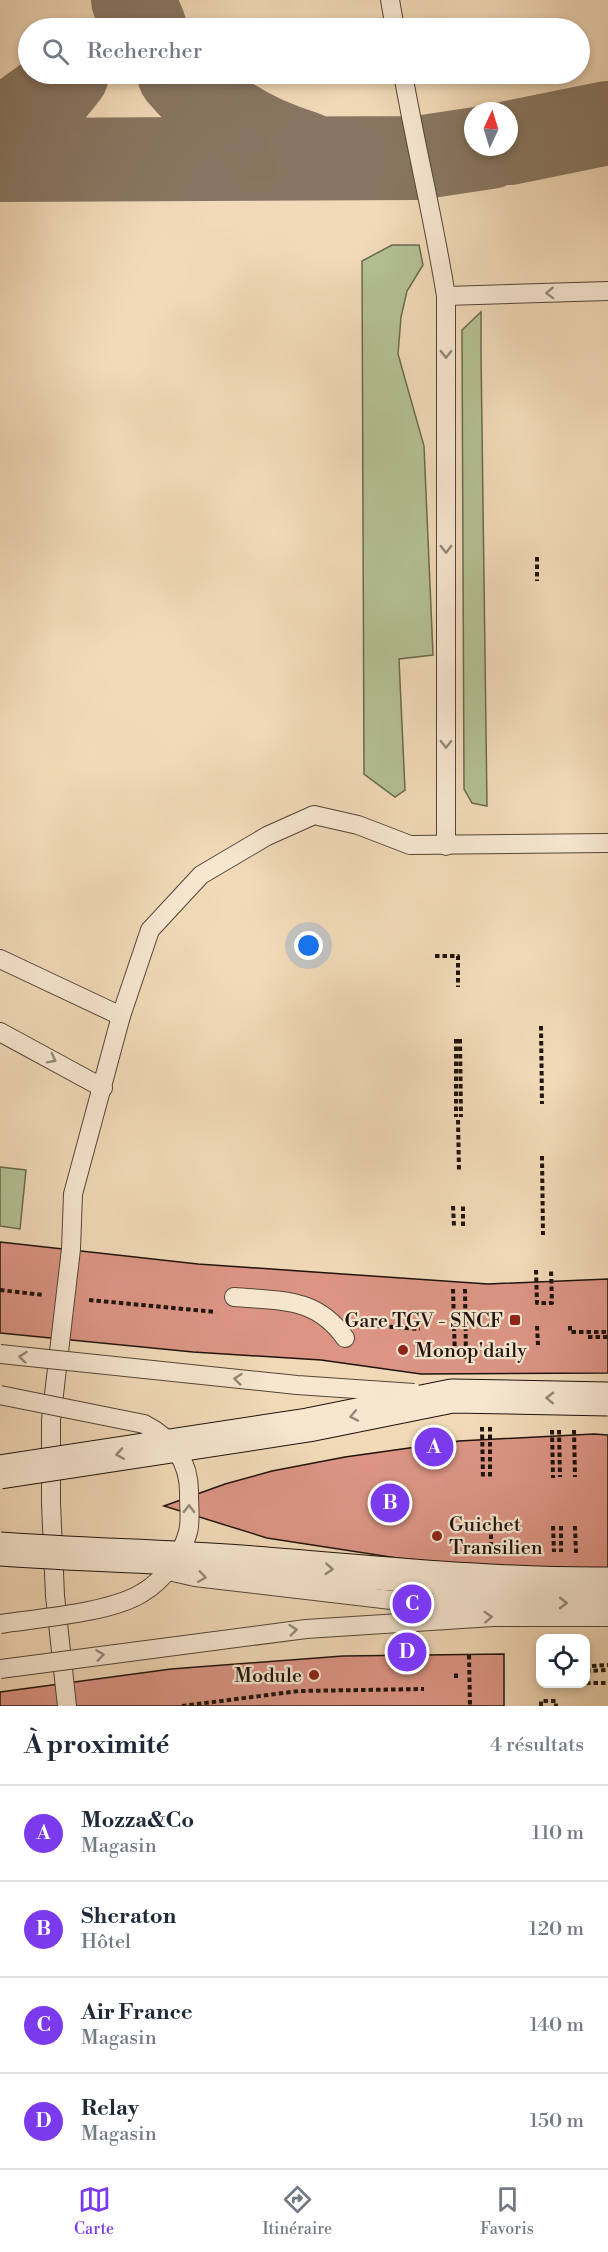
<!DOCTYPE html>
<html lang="fr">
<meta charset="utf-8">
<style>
:root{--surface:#fff;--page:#f6f6f7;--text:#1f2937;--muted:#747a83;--line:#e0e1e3;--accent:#7c3aed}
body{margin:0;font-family:"Libre Bodoni",serif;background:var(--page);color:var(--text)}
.controls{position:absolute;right:18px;bottom:18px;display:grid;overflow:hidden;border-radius:12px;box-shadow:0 3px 9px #0003}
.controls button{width:54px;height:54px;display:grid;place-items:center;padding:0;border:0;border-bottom:2px solid var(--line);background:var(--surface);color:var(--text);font:30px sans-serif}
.compass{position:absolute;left:464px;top:102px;width:54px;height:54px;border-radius:50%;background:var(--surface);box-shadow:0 3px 9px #0003;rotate:4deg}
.you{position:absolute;left:309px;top:946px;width:21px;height:21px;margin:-15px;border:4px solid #fff;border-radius:50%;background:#1a73e8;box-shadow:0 0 0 9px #1a73e833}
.badge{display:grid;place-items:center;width:39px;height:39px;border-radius:50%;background:var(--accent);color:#fff;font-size:20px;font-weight:700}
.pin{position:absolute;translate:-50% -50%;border:3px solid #fff;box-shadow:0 2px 6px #0006}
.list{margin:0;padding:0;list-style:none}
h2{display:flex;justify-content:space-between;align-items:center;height:78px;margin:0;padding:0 24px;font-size:26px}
h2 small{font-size:20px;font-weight:400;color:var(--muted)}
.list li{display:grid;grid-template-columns:39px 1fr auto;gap:18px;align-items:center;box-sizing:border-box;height:96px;padding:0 24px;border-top:2px solid var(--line)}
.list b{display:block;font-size:22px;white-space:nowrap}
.list p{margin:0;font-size:20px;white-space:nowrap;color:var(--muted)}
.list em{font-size:20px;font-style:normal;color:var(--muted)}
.icon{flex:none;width:33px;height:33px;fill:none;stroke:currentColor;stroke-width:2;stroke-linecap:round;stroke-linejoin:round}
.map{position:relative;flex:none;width:608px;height:1706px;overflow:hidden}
.search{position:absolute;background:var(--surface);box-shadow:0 3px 9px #0003;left:18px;right:18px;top:18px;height:66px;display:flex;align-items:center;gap:15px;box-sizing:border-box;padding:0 21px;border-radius:33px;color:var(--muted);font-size:22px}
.sheet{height:462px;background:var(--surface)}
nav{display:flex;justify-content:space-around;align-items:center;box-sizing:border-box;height:84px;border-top:2px solid var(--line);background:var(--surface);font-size:16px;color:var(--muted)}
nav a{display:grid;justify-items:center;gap:3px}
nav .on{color:var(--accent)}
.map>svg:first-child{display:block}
</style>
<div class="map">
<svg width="608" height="1706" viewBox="0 0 608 1706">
<rect width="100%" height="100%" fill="#f2dab8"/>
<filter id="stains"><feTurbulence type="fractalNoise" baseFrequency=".00333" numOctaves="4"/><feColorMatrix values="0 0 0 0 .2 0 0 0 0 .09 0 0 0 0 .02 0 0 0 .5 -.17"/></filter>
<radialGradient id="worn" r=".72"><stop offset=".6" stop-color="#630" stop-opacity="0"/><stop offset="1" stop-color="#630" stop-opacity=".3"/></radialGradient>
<g fill="#b4c194" stroke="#6a6a50" stroke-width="1.5">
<polygon points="392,245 419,245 423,265 407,291 401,317 398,354 424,446 433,655 399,659 405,790 395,797 364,774 362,261"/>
<polygon points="481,312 481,353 487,806 472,803 464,789 462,330"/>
<polygon points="0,1167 26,1170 20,1229 0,1226"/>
</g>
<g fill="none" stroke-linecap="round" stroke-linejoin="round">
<g stroke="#887662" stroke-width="84">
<polyline points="133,0 145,28"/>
<path d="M179,74C212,113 255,138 305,153"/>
<polyline points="0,131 50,95 67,74"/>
<polyline points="509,143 608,123"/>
<polyline points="0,160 417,158 490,147"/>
</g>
</g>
<g fill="#dc9585" stroke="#1f130c" stroke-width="1.5">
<polygon points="0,1242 198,1264 488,1284 608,1279 608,1373 421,1374 321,1360 193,1352 0,1333"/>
<polygon points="594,1434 608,1435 608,1568 502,1568 397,1558 267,1538 164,1506 225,1484 272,1471 345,1457 459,1441"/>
<polygon points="504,1654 504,1706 0,1706 0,1692 171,1669 343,1656"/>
</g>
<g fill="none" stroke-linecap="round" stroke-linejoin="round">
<defs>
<g id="service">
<polyline points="390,0 395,28"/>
<path d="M403,74C416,148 434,221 446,296V846"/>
<polyline points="446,296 608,291"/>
<polyline points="0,959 121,1016"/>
<polyline points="0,1032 103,1088"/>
<path d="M234,1297C281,1301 316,1297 345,1338"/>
<polyline points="67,1706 55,1596 51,1503 51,1420 71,1249 73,1194 121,1016 150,930 201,875 267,836 314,815 358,825 410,845 608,843"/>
</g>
</defs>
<use href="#service" stroke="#544537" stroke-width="20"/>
<g stroke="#1f130c" stroke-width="4" stroke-dasharray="4.5 3" stroke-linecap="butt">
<polyline points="537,557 537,581"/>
<polyline points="435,956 458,956 458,987"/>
<polyline points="541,1026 542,1104"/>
<polyline points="456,1039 456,1117"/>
<polyline points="460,1039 461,1117"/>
<polyline points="458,1120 459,1170"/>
<polyline points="542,1156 543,1235"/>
<polyline points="453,1206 454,1226"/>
<polyline points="463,1226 463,1206"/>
<polyline points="536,1270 537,1303 552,1303 551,1270"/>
<polyline points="453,1289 455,1359"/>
<polyline points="465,1289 466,1359"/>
<polyline points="0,1290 43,1295"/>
<polyline points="89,1300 216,1312"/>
<polyline points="367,1325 420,1329"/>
<polyline points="537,1326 538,1345"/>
<polyline points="570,1326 570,1332 608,1332"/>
<polyline points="588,1337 608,1337"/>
<polyline points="482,1427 483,1478"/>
<polyline points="490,1427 490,1478"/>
<polyline points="552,1430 553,1478"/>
<polyline points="559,1430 560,1477"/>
<polyline points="574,1430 575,1477"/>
<polyline points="553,1526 554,1552"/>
<polyline points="561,1526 561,1552"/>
<polyline points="575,1526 576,1553"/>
<polyline points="491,1527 491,1551"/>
<polyline points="469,1655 470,1706"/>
<polyline points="592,1666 608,1665"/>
<polyline points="586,1671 608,1670"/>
<polyline points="456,1678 456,1671"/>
<polyline points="586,1683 608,1683"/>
<polyline points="541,1684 550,1684"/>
<polyline points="182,1706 299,1691 424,1689"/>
<polyline points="541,1706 541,1701 556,1701 556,1706"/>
</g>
<use href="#service" stroke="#f7e7d1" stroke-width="18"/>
<defs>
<g id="service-bridge">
<polyline points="0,1354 297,1385 414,1393"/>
<path d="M0,1395L144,1424C173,1439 190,1462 189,1495C189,1507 191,1521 188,1532C182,1555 163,1581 142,1593C110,1613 39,1618 0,1624"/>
<polyline points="164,1570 195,1577 417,1603 608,1603"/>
<polyline points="0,1669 306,1629 493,1617 608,1617"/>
</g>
<g id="secondary-bridge">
<polyline points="0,1472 308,1425 452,1396 608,1399"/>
<path d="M0,1549C80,1555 160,1556 241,1562C363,1571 485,1585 608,1584"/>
</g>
</defs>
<use href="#service-bridge" stroke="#544537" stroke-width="20" stroke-linecap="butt"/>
<use href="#secondary-bridge" stroke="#1f130c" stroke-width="35" stroke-linecap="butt"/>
<use href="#service-bridge" stroke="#f7e7d1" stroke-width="18"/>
<use href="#secondary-bridge" stroke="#f7e7d1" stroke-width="33"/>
</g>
<defs><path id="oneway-chevron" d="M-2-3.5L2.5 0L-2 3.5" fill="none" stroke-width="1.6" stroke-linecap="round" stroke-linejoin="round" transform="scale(1.5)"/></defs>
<g stroke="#968878">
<use href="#oneway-chevron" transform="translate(550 293) rotate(178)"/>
<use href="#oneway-chevron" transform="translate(446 354) rotate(90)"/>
<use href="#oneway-chevron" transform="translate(446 549) rotate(90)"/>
<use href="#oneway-chevron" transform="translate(446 744) rotate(90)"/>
<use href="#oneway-chevron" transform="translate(52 1059) rotate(27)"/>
<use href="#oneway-chevron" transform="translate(23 1357) rotate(-174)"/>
<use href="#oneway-chevron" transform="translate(238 1379) rotate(-174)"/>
<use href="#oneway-chevron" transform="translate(550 1398) rotate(-179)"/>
<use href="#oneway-chevron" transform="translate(354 1416) rotate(169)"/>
<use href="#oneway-chevron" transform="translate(120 1454) rotate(171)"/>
<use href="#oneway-chevron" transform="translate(189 1509) rotate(-89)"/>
<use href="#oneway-chevron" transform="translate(329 1569) rotate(4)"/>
<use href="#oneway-chevron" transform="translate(202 1577) rotate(8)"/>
<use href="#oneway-chevron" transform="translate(563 1603)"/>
<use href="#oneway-chevron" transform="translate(488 1617) rotate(-3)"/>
<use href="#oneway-chevron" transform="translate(293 1630) rotate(-6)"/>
<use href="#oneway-chevron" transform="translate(100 1655) rotate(-8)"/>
</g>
<g fill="#8f2418" stroke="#f7e7d1" stroke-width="2">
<rect x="509" y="1314" width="12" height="12" rx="3"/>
<circle cx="403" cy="1350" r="6"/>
<circle cx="437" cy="1536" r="6"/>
<circle cx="314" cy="1675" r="6"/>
</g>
<g text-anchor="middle" stroke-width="4.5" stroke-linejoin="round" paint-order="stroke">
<g font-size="20" fill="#1f130c" stroke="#f7e7d1" text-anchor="end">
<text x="503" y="1327">Gare TGV - SNCF</text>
<text x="415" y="1357" text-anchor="start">Monop'daily</text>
<text x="449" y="1531" text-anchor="start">Guichet<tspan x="449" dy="23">Transilien</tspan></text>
<text x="302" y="1682">Module</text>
</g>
</g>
<rect width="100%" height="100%" filter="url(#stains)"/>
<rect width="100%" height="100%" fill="url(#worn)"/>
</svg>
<div class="controls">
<button><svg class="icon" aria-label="locate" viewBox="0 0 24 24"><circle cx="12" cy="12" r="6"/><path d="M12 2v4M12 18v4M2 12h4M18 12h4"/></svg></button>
</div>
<svg class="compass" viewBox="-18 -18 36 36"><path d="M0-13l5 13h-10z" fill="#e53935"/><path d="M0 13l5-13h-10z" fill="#747a83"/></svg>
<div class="you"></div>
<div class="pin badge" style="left:434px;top:1447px">A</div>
<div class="pin badge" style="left:390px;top:1503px">B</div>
<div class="pin badge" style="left:412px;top:1604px">C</div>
<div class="pin badge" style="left:407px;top:1652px">D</div>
<div class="search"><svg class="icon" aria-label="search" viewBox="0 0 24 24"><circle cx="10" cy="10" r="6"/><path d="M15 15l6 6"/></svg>Rechercher</div>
</div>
<section class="sheet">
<h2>À proximité<small>4 résultats</small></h2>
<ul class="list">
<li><span class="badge">A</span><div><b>Mozza&amp;Co</b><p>Magasin</p></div><em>110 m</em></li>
<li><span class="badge">B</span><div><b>Sheraton</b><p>Hôtel</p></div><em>120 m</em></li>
<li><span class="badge">C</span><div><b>Air France</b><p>Magasin</p></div><em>140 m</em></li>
<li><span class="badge">D</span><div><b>Relay</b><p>Magasin</p></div><em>150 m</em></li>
</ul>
</section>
<nav>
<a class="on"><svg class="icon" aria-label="map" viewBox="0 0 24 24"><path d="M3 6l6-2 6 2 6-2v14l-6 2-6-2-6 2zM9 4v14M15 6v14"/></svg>Carte</a>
<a><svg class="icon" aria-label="directions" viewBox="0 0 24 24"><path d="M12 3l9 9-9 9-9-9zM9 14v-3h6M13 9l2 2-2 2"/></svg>Itinéraire</a>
<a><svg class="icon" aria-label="saved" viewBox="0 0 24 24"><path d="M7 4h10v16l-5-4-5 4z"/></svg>Favoris</a>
</nav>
